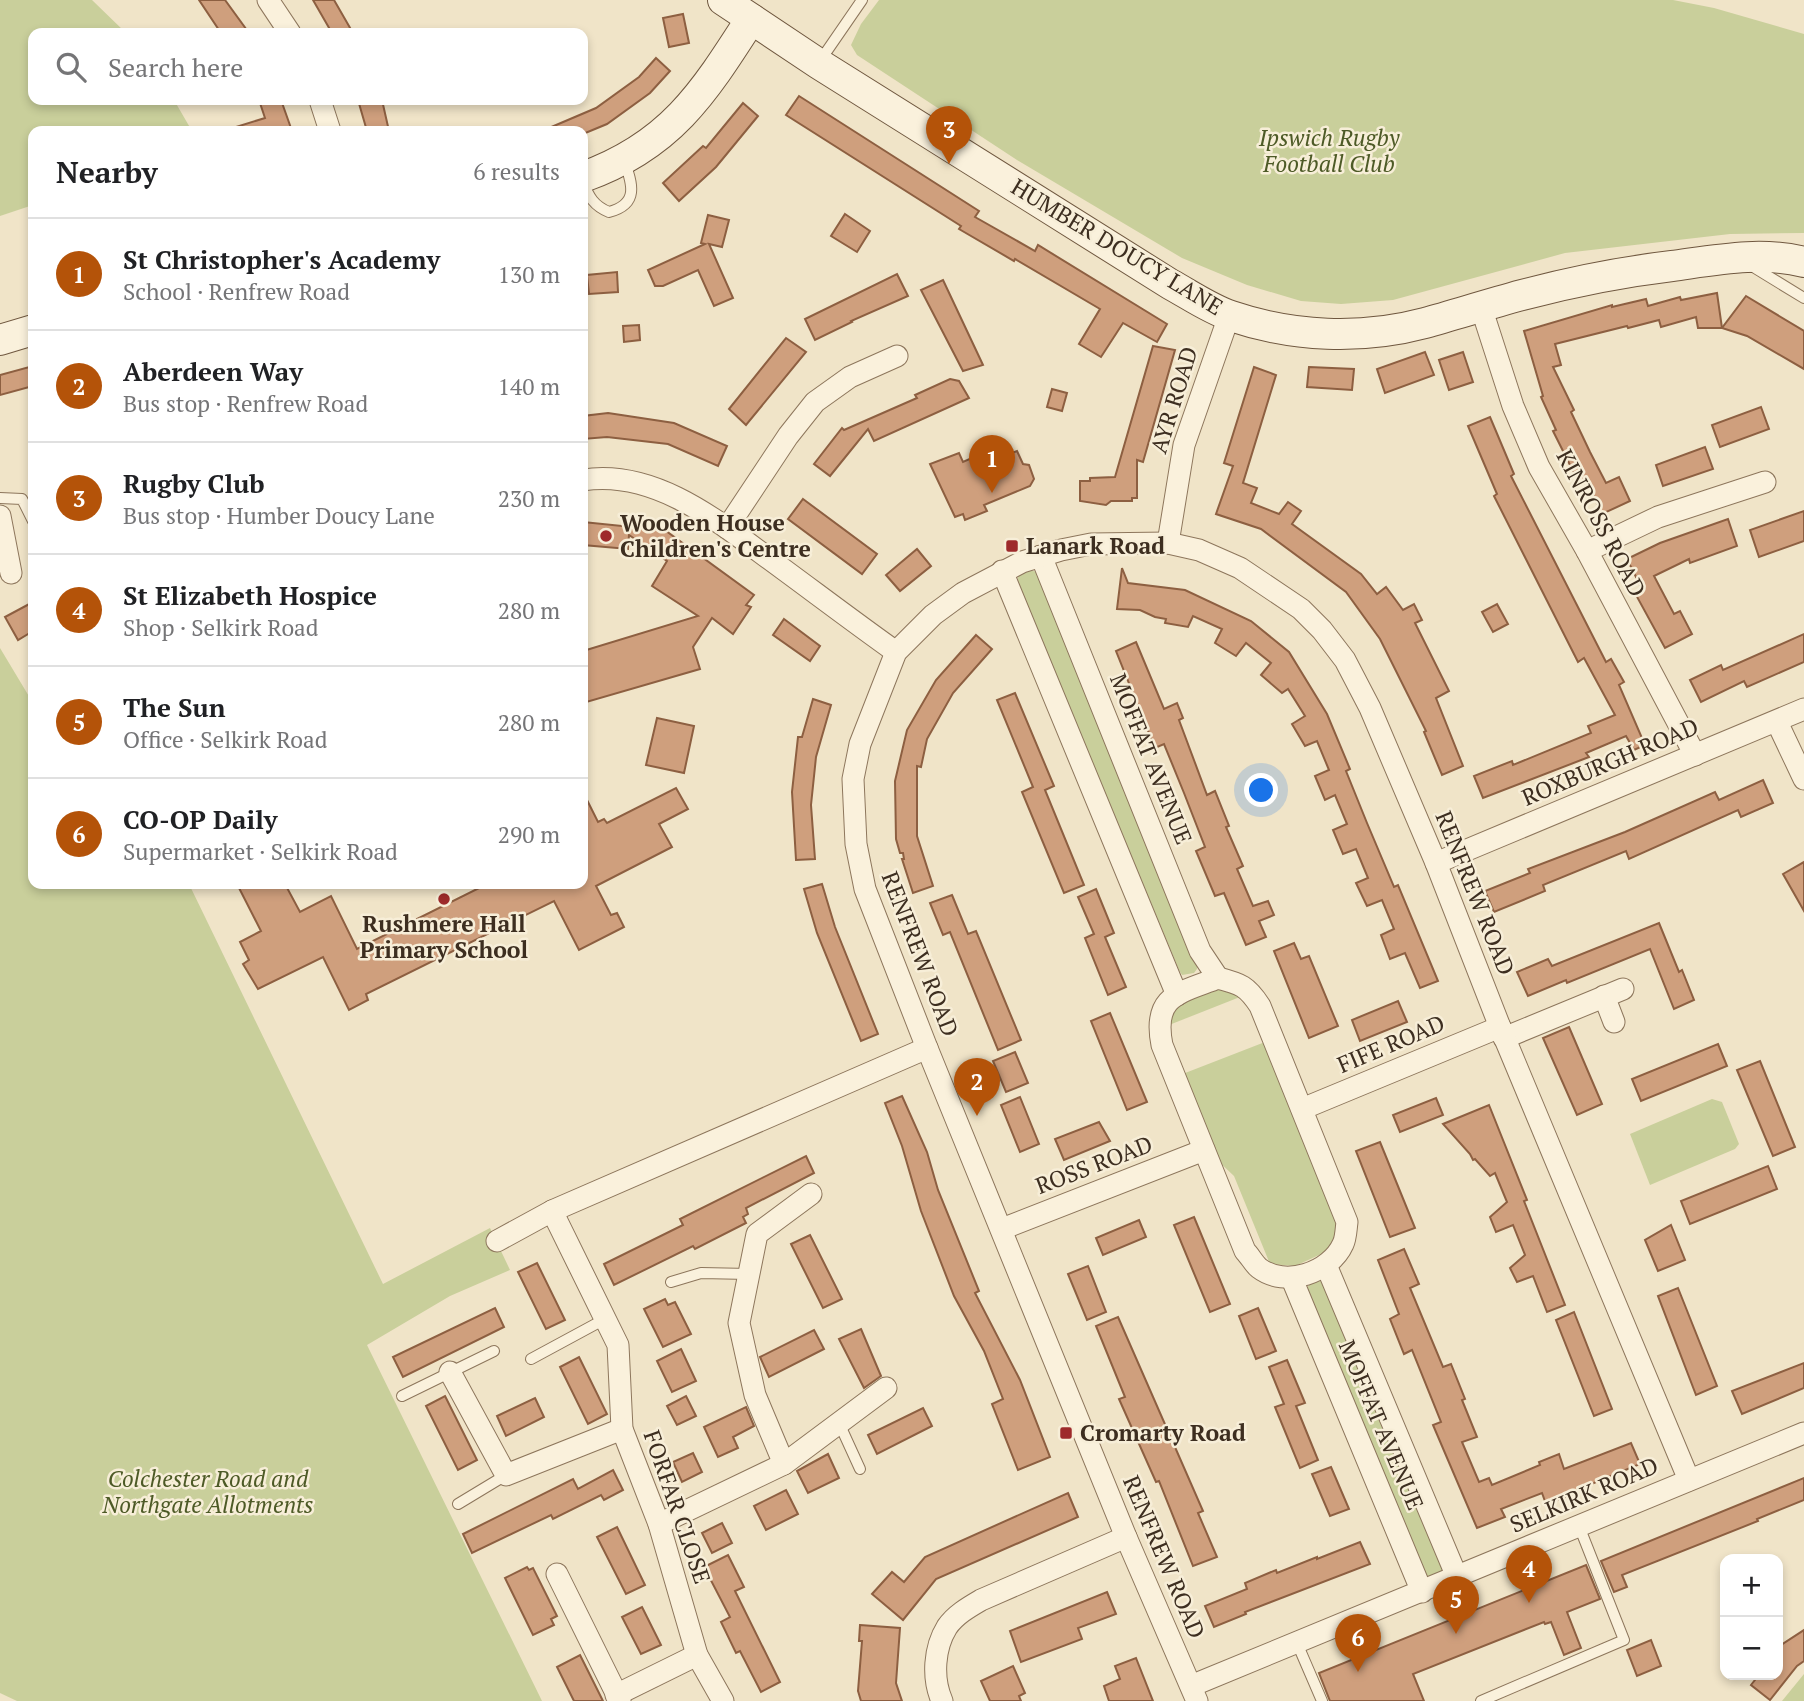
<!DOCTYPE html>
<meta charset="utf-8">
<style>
:root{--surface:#fff;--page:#f6f6f6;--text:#202124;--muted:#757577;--line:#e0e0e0;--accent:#b45309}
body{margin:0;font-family:"PT Serif",serif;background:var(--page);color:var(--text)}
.controls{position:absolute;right:21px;bottom:21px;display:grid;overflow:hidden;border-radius:14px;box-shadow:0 4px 10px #0003}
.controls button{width:63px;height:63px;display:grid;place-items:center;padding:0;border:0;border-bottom:2px solid var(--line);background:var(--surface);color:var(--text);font:35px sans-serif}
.you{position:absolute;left:1262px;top:791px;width:24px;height:24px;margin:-18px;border:5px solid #fff;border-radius:50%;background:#1a73e8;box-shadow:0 0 0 10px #1a73e833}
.badge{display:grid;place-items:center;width:46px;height:46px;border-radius:50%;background:var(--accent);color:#fff;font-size:23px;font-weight:700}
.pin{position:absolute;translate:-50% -58px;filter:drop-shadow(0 2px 4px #0008)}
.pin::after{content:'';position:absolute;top:37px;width:24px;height:21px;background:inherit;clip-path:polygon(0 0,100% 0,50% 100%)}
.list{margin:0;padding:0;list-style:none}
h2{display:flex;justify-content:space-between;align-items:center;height:91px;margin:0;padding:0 28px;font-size:30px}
h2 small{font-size:23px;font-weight:400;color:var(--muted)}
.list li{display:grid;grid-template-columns:46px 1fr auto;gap:21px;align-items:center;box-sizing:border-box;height:112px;padding:0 28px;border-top:2px solid var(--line)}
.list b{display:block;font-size:26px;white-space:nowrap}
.list p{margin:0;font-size:23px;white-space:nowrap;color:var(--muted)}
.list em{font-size:23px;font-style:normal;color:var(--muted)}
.icon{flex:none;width:38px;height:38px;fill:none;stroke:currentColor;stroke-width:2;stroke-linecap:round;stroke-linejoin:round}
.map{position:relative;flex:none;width:1804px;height:1701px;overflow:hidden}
.search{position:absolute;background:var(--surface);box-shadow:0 4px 10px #0003;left:28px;top:28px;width:560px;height:77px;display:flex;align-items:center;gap:18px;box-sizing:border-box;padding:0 24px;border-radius:14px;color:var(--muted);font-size:26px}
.panel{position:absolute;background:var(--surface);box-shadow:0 4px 10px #0003;left:28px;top:126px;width:560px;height:763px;border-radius:14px}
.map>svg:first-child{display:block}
</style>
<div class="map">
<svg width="1804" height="1701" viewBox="0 0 1804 1701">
<rect width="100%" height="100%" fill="#f0e4c8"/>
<g fill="#c9cf9b">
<polygon points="0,0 92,0 126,33 33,33 33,100 174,100 192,131 33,131 33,205 0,216"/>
<polygon points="879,0 1673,0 1714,8 1804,34 1804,233 1730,234 1565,253 1393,300 1341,304 1301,301 1247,285 1182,258 1017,160 857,55 851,45 861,24"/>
<polygon points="1028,570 1038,572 1197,963 1197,969 1194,973 1182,975 1179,970 1017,582 1019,573"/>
<polygon points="0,648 33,703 33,884 189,884 383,1284 490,1228 510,1270 450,1296 367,1345 542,1701 17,1701 0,1693"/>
<polygon points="1222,985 1245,995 1164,1027 1178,1002"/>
<polygon points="1265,1042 1340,1220 1330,1250 1295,1266 1270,1264 1234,1176 1214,1157 1180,1075"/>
<polygon points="1712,1099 1722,1102 1739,1144 1735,1149 1650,1185 1630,1134"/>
<polygon points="1322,1281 1444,1569 1443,1575 1424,1578 1307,1291 1308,1286 1312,1282"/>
<polygon points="1804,1674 1804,1701 1782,1701"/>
</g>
<g fill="#cf9f7d" stroke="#8d5f41" stroke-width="2">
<polygon points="199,0 225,0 249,33 221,33"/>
<polygon points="313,0 334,0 353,33 332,33"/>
<polygon points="683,14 689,43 669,47 663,18"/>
<polygon points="656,58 670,71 650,93 607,124 583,134 583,131 542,131 596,108 639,77"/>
<polygon points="799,96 979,211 975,217 1035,251 1038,245 1167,324 1157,342 1123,323 1101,357 1079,344 1100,309 1015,259 1014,261 959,229 961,226 786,115"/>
<polygon points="259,100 281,100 292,131 236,131 236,127 265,118"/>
<polygon points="358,100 382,100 389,131 367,131"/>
<polygon points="743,103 758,116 716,167 679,201 663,183 703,146 706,148"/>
<polygon points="845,214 870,231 857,252 831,236"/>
<polygon points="708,215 729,220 722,247 709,244 733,298 714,306 698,270 663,286 655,286 648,270 705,244 701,243"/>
<polygon points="617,272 618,292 589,294 587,275"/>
<polygon points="897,274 908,296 851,321 852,322 815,340 805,319"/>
<polygon points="943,280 983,365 963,371 921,290"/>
<polygon points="1717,293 1722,328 1698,328 1696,317 1661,327 1659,320 1628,328 1627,326 1555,344 1561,365 1553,367 1574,410 1571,412 1590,452 1606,483 1619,477 1630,501 1602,514 1587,482 1580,485 1553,431 1556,430 1541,397 1543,396 1524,331 1612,305 1612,307 1646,299 1648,306 1680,297 1681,300"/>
<polygon points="1746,296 1804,331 1804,369 1747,336 1722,328"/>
<polygon points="639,325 640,340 624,342 623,326"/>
<polygon points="786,338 806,352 746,425 729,409"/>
<polygon points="1153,346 1175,350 1143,462 1137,460 1137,498 1132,498 1132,501 1111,501 1106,505 1080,501 1080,481 1090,481 1090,478 1115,477"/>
<polygon points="1425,352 1434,375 1385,393 1377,369"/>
<polygon points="1463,352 1473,382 1449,390 1439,360"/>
<polygon points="33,366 33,386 0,395 0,375"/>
<polygon points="1254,367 1276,375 1243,483 1257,488 1251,503 1279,514 1288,502 1301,511 1292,524 1361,574 1377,594 1386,587 1403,610 1414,604 1422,620 1415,623 1449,691 1436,698 1463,766 1442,775 1424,732 1426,731 1380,639 1346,592 1261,529 1216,514 1233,466 1224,463"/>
<polygon points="1309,367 1354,369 1352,390 1307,387"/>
<polygon points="950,379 959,381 969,398 874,441 868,429 830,476 814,464 842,428 844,430 917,398 915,395"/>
<polygon points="1052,389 1067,393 1062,411 1047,407"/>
<polygon points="1761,407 1769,429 1720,447 1712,425"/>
<polygon points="608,413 674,423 727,446 718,466 668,444 607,437 583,439 583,416"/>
<polygon points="1490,417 1514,474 1511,476 1606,662 1611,659 1624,682 1619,685 1645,745 1634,750 1626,736 1586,753 1589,757 1483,798 1474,776 1512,761 1513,765 1591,733 1588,726 1615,715 1584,658 1578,662 1494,496 1497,494 1468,426"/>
<polygon points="1705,447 1713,469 1663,486 1656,465"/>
<polygon points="1017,451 1023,464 1029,465 1034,479 1030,486 984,505 987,511 965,520 963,514 955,517 930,464 959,453 963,462 974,457 978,466"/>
<polygon points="803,499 877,554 862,574 788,519"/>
<polygon points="1804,511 1804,541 1759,557 1750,530"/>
<polygon points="1728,519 1737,546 1690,563 1689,559 1654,576 1674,614 1680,611 1692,634 1665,648 1636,595 1643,591 1627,559 1660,543"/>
<polygon points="583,522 651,529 655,523 754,595 746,605 751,607 733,634 712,618 693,647 700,669 583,703 583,651 698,616 652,586 667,561 629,535 628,549 583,545"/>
<polygon points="917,549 931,566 900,591 886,575"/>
<polygon points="1122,568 1128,583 1185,590 1251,621 1289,652 1327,714 1350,769 1346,771 1367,823 1394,887 1398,885 1438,981 1420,988 1405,953 1390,959 1381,935 1394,929 1382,900 1367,906 1356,883 1368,878 1356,849 1343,854 1333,830 1347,824 1335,795 1325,800 1315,776 1329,770 1317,741 1305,746 1292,724 1305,716 1288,689 1282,693 1261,675 1271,663 1246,643 1236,656 1215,643 1222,629 1193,616 1188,627 1165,623 1166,619 1155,617 1140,610 1117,609"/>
<polygon points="33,602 33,631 18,640 5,617"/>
<polygon points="1497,604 1508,624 1493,632 1482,612"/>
<polygon points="784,619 820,646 810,661 773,635"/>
<polygon points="1804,634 1804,662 1747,687 1744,681 1701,702 1690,680 1721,665 1723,670"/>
<polygon points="976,635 992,649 953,693 927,739 921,767 917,766 917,836 933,886 913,893 902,859 904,859 903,853 900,853 896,839 895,781 907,730 936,680"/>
<polygon points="1136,642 1164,709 1177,703 1183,718 1179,720 1207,795 1215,791 1229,826 1226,827 1243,866 1237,869 1253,906 1268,901 1274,915 1259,921 1266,937 1246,945 1224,893 1215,896 1196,851 1205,847 1184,793 1164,744 1155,748 1116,651"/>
<polygon points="1015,693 1054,786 1045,790 1084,885 1064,893 1022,792 1033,787 997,700"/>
<polygon points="813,699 831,705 816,757 811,805 815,859 796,860 792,792 798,737 802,737"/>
<polygon points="657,718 694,726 684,773 646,765"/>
<polygon points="1763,780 1773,803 1741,817 1738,810 1629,859 1626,851 1543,885 1545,891 1494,912 1485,891 1530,873 1528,869 1625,832 1715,792 1719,800"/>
<polygon points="676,788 688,809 659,824 672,847 596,886 611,915 617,913 624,927 579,950 554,901 366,994 368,1000 349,1010 323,957 258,989 243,964 249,960 240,942 261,931 237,884 285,884 300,912 331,896 357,949 487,884 583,884 583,792 598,822 604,819 607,823"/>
<polygon points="1804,862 1804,911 1783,874"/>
<polygon points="822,884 835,927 878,1034 861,1041 817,933 804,889"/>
<polygon points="1096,889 1114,933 1105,937 1126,987 1108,995 1085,938 1094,934 1078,897"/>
<polygon points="952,895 968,934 976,931 1021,1040 998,1050 950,932 943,935 930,903"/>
<polygon points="1659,923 1679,972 1682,970 1694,1000 1674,1009 1650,949 1567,983 1566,980 1528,996 1517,972 1548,959 1552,966"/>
<polygon points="1294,943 1301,959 1309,956 1338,1026 1309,1038 1274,951"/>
<polygon points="1398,1001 1407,1022 1360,1041 1352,1020"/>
<polygon points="1110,1013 1147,1102 1127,1110 1091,1021"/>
<polygon points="1569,1027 1602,1104 1577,1115 1543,1038"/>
<polygon points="1718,1044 1727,1066 1641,1101 1632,1079"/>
<polygon points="1015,1052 1028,1083 1006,1092 993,1061"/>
<polygon points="1760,1061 1795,1147 1773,1156 1737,1070"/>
<polygon points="902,1096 927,1152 938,1190 979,1291 975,1293 1020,1380 1050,1457 1018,1470 992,1404 1003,1399 984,1351 954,1296 921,1211 902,1146 885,1103"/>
<polygon points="1020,1097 1039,1144 1020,1152 1001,1105"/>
<polygon points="1436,1098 1443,1115 1400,1132 1393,1115"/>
<polygon points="1489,1105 1527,1200 1524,1201 1565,1305 1547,1312 1533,1276 1517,1282 1510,1268 1525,1255 1513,1225 1496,1232 1490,1217 1507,1202 1495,1173 1490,1176 1475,1159 1473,1160 1470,1154 1443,1124"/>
<polygon points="1099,1122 1110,1141 1064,1160 1055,1139"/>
<polygon points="1380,1142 1415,1228 1390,1237 1356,1151"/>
<polygon points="806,1156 814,1173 746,1208 748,1214 743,1217 746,1223 695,1249 693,1246 614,1285 604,1264 683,1225 680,1219"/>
<polygon points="1768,1166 1777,1189 1690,1224 1681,1201"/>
<polygon points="1194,1217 1230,1304 1210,1312 1174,1225"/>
<polygon points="1139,1220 1146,1237 1103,1255 1096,1238"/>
<polygon points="1671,1225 1685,1260 1658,1271 1645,1240"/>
<polygon points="810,1235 842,1299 823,1308 791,1244"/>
<polygon points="1404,1249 1419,1284 1410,1288 1443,1367 1451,1364 1465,1399 1462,1400 1477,1437 1462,1442 1479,1482 1489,1478 1492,1485 1540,1465 1539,1462 1559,1454 1564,1469 1631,1443 1640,1464 1572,1492 1574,1494 1546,1504 1542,1493 1501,1509 1505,1517 1477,1528 1433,1425 1441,1422 1412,1350 1404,1354 1390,1319 1399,1314 1378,1260"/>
<polygon points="537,1263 565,1320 546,1329 518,1272"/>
<polygon points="1088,1266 1106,1312 1087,1320 1068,1274"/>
<polygon points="1678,1288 1717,1386 1696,1395 1658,1296"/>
<polygon points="665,1299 668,1305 675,1302 691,1334 663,1347 644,1309"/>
<polygon points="495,1308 504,1327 403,1377 393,1357"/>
<polygon points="1258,1308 1276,1351 1256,1359 1239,1316"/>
<polygon points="1574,1312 1612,1409 1594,1416 1556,1320"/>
<polygon points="1118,1317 1203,1511 1198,1513 1217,1557 1193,1566 1159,1481 1156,1482 1119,1399 1125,1397 1096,1326"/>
<polygon points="861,1329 881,1376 864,1388 839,1339"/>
<polygon points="814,1330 824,1349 769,1377 760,1357"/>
<polygon points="681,1349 696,1381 672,1392 657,1361"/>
<polygon points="579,1357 607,1414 588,1424 560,1367"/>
<polygon points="1287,1360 1305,1403 1296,1406 1318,1460 1300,1468 1275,1407 1284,1404 1269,1367"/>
<polygon points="1804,1363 1804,1388 1742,1414 1732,1391"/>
<polygon points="445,1396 477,1460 458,1470 426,1406"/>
<polygon points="686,1396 696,1416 677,1425 667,1406"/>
<polygon points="535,1398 544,1417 506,1436 497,1416"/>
<polygon points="746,1407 754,1426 733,1437 738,1448 718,1457 704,1427"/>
<polygon points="923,1408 932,1426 877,1454 868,1435"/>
<polygon points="693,1453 702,1472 682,1482 673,1462"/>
<polygon points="828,1454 839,1478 808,1493 797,1471"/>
<polygon points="1331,1467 1349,1509 1330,1516 1312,1474"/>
<polygon points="613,1470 623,1490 604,1500 601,1495 553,1519 551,1515 472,1553 463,1534 573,1479 578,1489"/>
<polygon points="1804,1478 1804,1500 1757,1519 1758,1521 1622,1575 1627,1587 1614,1592 1601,1561"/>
<polygon points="786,1490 798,1514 766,1530 754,1506"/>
<polygon points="1068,1493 1078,1517 936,1579 903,1620 872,1594 892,1572 904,1582 925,1557"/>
<polygon points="722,1523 732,1543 712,1553 702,1533"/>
<polygon points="617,1527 645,1585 626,1594 597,1537"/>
<polygon points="1360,1542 1370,1564 1245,1612 1246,1614 1214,1627 1205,1606 1247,1589 1245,1583 1276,1570 1277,1573 1317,1557 1317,1559"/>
<polygon points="728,1555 744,1587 735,1591 780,1682 761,1692 740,1651 736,1653 721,1622 730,1617 704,1567"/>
<polygon points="1586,1565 1600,1599 1567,1612 1581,1648 1564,1655 1551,1622 1545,1624 1544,1622 1413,1674 1424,1701 1330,1701 1319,1673"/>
<polygon points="527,1567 529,1570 533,1568 557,1616 551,1619 554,1625 533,1635 505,1578"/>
<polygon points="1107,1592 1116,1614 1078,1628 1082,1639 1021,1662 1010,1631"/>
<polygon points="642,1607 661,1645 641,1654 622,1617"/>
<polygon points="860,1625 900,1628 896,1683 902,1701 861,1701 858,1691 862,1641 859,1641"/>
<polygon points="1804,1630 1804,1661 1797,1666 1770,1700 1751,1685 1759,1675 1778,1675 1778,1647"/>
<polygon points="1651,1640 1661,1666 1637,1676 1627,1650"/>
<polygon points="580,1655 603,1701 574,1701 557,1667"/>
<polygon points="1136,1658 1153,1701 1109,1701 1104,1686 1120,1679 1115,1666"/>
<polygon points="1013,1666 1025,1693 1019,1696 1021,1701 990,1701 981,1681"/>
</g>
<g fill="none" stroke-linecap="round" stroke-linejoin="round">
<defs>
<g id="lane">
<polyline points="820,61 862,0"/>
<path d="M583,182C589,197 594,206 609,212C640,204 632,183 624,160"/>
<polyline points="1750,265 1804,298"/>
<polyline points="0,498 22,499 33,521"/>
<polyline points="671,1282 701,1273 749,1274"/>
<polyline points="531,1359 605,1319"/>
<polyline points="402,1396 494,1351"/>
<polyline points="839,1423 860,1469"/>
<polyline points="458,1504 506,1475"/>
<polyline points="1297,1643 1322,1701"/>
<polyline points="1481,1701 1624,1640 1579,1526"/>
</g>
<g id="street">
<polyline points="268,0 290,33"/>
<polyline points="320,100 330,131"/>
<polyline points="1481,307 1513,406 1539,467 1587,551 1695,755"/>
<path d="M583,480C659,468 726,528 783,569C821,597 858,625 896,652"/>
<polyline points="0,516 11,573"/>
<polyline points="727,528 788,436 815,402 850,377 897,356"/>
<polyline points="1168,543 1184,445 1229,316"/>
<polyline points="1587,551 1658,517 1765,482"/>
<polyline points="1041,556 1200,951 1218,978"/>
<polyline points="1002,571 1177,995"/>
<polyline points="1777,722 1804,779"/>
<polyline points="1436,863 1804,709"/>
<path d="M1218,978C1241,984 1247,986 1260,1006L1347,1222C1346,1229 1346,1238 1343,1244C1330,1273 1285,1288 1259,1268C1254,1264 1250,1256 1245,1251L1162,1045C1152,995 1180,993 1218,978Z"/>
<polyline points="1604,996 1614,1022"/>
<polyline points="1504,1038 1623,989"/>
<polyline points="1302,1109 1500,1027"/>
<polyline points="552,1211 618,1345 622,1429 659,1524 697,1655 723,1701"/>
<polyline points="1002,1229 1204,1150"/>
<polyline points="497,1241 552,1211 927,1048"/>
<polyline points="1326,1265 1457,1577"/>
<polyline points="1292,1279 1422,1592"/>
<polyline points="450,1372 506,1475 622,1429"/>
<polyline points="784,1464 755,1395 739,1323 757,1234 811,1194"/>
<polyline points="659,1524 784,1464 886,1388"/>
<polyline points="557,1574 620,1701"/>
<polyline points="1191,1686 1804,1433"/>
<polyline points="616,1695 697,1655"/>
<path d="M942,1701C932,1678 934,1648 947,1627C955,1615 969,1607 981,1600L1126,1537"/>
<polyline points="1197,1701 1126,1537 927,1048 865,889 856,844 853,779 860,744 896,652 933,615 963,593 1022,562 1061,550 1091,544 1168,543 1199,550 1240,568 1301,609 1322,630 1345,660 1370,708 1436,863 1500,1027 1689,1480"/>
</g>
<g id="secondary">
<path d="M723,0L819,64L1170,284C1190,295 1210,309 1231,316C1293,337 1361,340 1425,323C1457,314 1489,304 1522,295C1571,282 1621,272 1672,266C1716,260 1761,251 1804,262"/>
<path d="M583,177C670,146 703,94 751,19"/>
<polyline points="0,340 33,330"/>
</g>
</defs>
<use href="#lane" stroke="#8d765c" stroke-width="12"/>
<use href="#street" stroke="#8d765c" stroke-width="23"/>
<use href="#secondary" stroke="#6f573f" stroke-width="32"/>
<use href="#lane" stroke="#faf1dc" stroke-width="10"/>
<use href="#street" stroke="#faf1dc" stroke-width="21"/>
<use href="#secondary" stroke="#faf1dc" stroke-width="30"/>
</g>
<g fill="#9e2a2b" stroke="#f7eed8" stroke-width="2.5">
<circle cx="606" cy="536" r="7"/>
<rect x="1005" y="539" width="14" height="14" rx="3.5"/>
<circle cx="444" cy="899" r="7"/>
<rect x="1059" y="1426" width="14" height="14" rx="3.5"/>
</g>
<g text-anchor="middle" stroke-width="5" stroke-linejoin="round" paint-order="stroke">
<g font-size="23" font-style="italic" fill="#4d5a26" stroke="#f7eed8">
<text x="1329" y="146">Ipswich Rugby<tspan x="1329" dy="26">Football Club</tspan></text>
<text x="208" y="1487">Colchester Road and<tspan x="208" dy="26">Northgate Allotments</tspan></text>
</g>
<g font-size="23" fill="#3d2e20" stroke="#f7eed8">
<text transform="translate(1117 247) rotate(31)" y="8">HUMBER DOUCY LANE</text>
<text transform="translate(1174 400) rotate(-73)" y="8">AYR ROAD</text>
<text transform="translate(1601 523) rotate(62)" y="8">KINROSS ROAD</text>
<text transform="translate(1151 759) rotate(68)" y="8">MOFFAT AVENUE</text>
<text transform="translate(1610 762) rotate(-23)" y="8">ROXBURGH ROAD</text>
<text transform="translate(1475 893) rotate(68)" y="8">RENFREW ROAD</text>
<text transform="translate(920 954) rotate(69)" y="8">RENFREW ROAD</text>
<text transform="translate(1391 1044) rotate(-23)" y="8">FIFE ROAD</text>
<text transform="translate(1094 1165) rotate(-21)" y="8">ROSS ROAD</text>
<text transform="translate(1381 1425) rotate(67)" y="8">MOFFAT AVENUE</text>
<text transform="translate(1584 1495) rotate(-23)" y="8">SELKIRK ROAD</text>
<text transform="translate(677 1507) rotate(71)" y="8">FORFAR CLOSE</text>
<text transform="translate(1164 1557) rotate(67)" y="8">RENFREW ROAD</text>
</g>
<g font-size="23" font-weight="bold" fill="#3d2e20" stroke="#f7eed8" text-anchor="start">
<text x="620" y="531">Wooden House<tspan x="620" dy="26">Children's Centre</tspan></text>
<text x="1026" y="554">Lanark Road</text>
<text x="444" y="932" text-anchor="middle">Rushmere Hall<tspan x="444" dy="26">Primary School</tspan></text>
<text x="1080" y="1441">Cromarty Road</text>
</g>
</g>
</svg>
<div class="controls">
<button>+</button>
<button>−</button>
</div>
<div class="you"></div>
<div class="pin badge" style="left:992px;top:493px">1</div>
<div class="pin badge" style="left:977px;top:1116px">2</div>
<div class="pin badge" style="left:949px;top:164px">3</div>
<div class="pin badge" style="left:1529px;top:1603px">4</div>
<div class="pin badge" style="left:1456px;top:1634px">5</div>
<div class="pin badge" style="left:1358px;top:1672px">6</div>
<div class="search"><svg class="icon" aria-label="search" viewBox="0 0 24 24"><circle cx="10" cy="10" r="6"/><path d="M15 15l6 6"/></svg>Search here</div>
<section class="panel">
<h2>Nearby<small>6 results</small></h2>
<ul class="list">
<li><span class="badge">1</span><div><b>St Christopher's Academy</b><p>School · Renfrew Road</p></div><em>130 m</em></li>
<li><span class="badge">2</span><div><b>Aberdeen Way</b><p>Bus stop · Renfrew Road</p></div><em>140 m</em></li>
<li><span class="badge">3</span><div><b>Rugby Club</b><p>Bus stop · Humber Doucy Lane</p></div><em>230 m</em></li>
<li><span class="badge">4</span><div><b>St Elizabeth Hospice</b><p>Shop · Selkirk Road</p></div><em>280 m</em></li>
<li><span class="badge">5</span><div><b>The Sun</b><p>Office · Selkirk Road</p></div><em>280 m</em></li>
<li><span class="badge">6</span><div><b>CO-OP Daily</b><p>Supermarket · Selkirk Road</p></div><em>290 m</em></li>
</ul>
</section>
</div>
